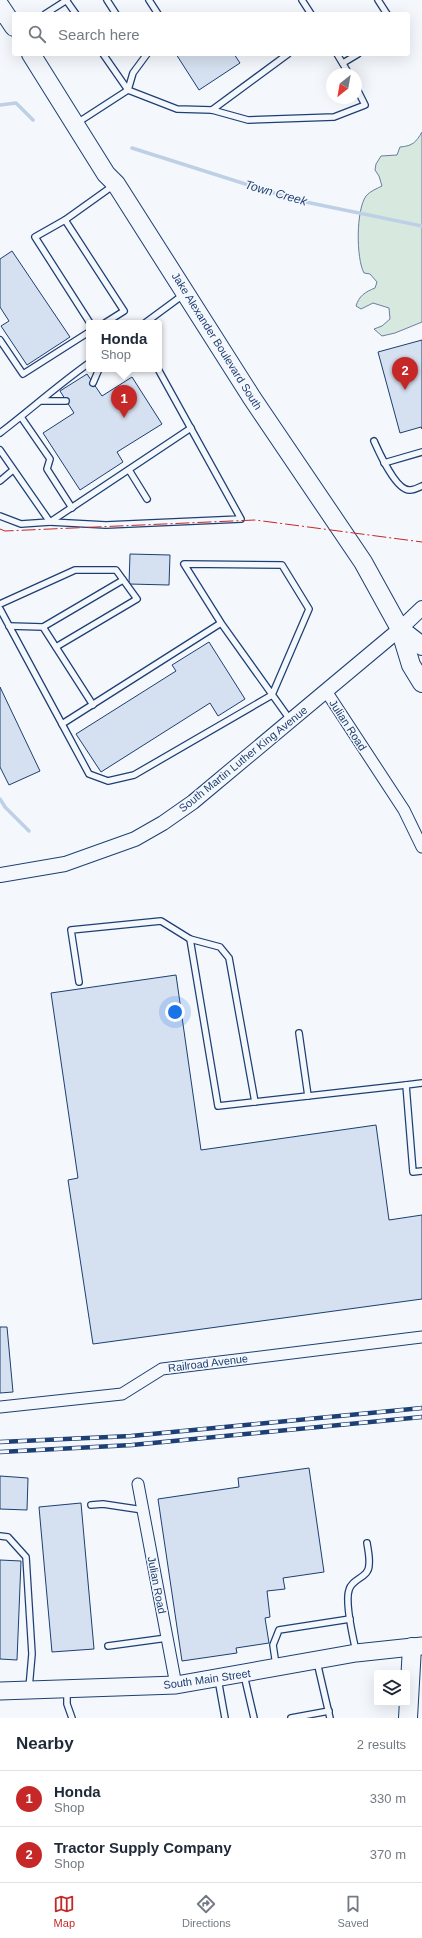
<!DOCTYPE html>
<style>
:root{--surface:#fff;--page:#f2f2f3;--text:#1f2937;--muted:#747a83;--line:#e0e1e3;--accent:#c62828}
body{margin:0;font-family:Helvetica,sans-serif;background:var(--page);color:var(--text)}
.controls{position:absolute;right:12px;bottom:12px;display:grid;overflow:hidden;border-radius:4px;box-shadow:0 4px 16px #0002}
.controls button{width:36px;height:36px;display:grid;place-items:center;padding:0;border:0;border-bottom:1px solid var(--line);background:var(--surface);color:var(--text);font:20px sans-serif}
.compass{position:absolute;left:326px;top:68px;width:36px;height:36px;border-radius:50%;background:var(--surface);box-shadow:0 4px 16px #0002;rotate:211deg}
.you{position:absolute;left:175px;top:1012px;width:14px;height:14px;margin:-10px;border:3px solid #fff;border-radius:50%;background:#1a73e8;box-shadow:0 0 0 6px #1a73e833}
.badge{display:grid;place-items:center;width:26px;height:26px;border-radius:50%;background:var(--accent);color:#fff;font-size:13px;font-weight:700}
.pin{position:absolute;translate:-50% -33px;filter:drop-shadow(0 1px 2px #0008)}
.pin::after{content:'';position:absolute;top:21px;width:14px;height:12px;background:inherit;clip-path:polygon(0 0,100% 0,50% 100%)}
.popup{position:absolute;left:86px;top:320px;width:76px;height:52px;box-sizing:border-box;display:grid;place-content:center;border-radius:4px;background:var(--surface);filter:drop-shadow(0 1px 3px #0005);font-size:13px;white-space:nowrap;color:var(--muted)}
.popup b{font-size:15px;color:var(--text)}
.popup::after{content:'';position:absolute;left:50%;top:100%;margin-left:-8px;border:8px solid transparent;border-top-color:var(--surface)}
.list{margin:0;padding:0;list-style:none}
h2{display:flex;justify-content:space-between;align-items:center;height:52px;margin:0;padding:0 16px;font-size:17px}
h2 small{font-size:13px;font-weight:400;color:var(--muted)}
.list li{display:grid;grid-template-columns:26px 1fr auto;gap:12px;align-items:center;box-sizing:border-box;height:56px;padding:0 16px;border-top:1px solid var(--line)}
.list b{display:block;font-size:15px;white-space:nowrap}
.list p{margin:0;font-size:13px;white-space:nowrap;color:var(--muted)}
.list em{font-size:13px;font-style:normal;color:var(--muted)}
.icon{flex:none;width:22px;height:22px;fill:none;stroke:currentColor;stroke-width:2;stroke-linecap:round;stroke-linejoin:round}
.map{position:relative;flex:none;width:422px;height:1718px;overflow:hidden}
.search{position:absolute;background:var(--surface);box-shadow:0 4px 16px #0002;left:12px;right:12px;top:12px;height:44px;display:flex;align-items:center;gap:10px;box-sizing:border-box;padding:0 14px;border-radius:4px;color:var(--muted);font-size:15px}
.sheet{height:164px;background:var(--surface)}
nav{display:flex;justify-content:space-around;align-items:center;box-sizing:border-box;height:56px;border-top:1px solid var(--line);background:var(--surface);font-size:11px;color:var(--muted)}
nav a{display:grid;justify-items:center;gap:2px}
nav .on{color:var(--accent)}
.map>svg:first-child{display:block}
</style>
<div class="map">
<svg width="422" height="1718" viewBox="0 0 422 1718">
<rect width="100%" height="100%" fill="#f4f7fb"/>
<path fill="#d7e8df" stroke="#687fa3" d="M422,132V322L395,333L382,336L374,329L382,326L390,319L389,308L373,303L361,309L356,306C359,296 365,292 375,288L377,282L370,274L364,273C356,258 356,210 366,196C370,191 378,188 382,186L379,176L375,170L376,164L381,156L397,155L400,147C413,146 416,142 422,132Z"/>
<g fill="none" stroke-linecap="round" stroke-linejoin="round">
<g stroke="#bed0e5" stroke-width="3.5">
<polyline points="0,105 16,103 33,120"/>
<polyline points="132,148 296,200 422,226"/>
<polyline points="0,799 5,807 29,831"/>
</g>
</g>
<g fill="#d5e0f0" stroke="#1d3f73">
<polygon points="176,54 234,54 240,63 199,90"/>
<polygon points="12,251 70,337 27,365 1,326 9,321 0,307 0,259"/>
<polygon points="422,340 422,429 421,427 400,433 378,352"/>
<polygon points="87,374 102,396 132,377 162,424 117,452 123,462 80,490 43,433 74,413 60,391"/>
<polygon points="130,554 170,555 169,585 129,584"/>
<polygon points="209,642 245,699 218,716 210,703 101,772 76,734 176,671 172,665"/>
<polygon points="0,687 40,771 9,785 0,767"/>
<polygon points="176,975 201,1150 376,1125 389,1220 422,1215 422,1299 93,1344 68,1180 78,1178 51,993"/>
<polygon points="0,1327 7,1327 13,1392 0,1393"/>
<polygon points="309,1468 324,1572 283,1578 285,1589 267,1591 270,1617 265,1618 269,1643 236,1648 237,1653 182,1661 158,1499 239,1487 238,1478"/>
<polygon points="0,1476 28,1478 27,1510 0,1509"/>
<polygon points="81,1503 94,1649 52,1652 39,1507"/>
<polygon points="0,1560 21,1561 17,1660 0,1659"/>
</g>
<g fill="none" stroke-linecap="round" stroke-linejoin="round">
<defs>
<g id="service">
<polyline points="66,0 76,14"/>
<polyline points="107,0 116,14"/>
<polyline points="149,0 158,14"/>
<polyline points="302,0 311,14"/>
<polyline points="378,0 387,14"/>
<polyline points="45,14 67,0"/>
<polyline points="103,54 128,90"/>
<polyline points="337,54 349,74"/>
<polyline points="343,63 358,54"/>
<polyline points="128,90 133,73 147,54"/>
<polyline points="212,110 288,54"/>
<polyline points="77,123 128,90 177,109 212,110 248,120 334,117 365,105 356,87"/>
<polyline points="65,220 35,237 90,323"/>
<polyline points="105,323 124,311 65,220 114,185"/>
<polyline points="145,323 183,295"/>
<polyline points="0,340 23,374 89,332"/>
<polyline points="93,383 99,369"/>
<polyline points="42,401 66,401"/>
<polyline points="21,417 50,459 47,469 72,508"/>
<path d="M0,433C30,410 58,385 89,363"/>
<path d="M374,441C379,452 396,491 410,490C414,490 418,488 422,486"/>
<polyline points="0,450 50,522 106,525 241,519 158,369"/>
<polyline points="384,463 422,452"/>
<polyline points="129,470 147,499"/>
<polyline points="0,481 13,470"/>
<polyline points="0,516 21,524 50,522 191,428"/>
<polyline points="0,604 75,570 116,570 137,599 56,647"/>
<polyline points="0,609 62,724"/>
<polyline points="221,623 184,564 282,565 309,609 272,695 134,775 108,781 89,774 62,724 221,623 291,721"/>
<polyline points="9,626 43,627 93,705"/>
<polyline points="43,627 123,580"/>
<polyline points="190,939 220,947 229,958 255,1102"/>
<polyline points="79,982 71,930 161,921 190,939 218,1106 406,1085"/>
<polyline points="299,1033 308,1096"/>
<polyline points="422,1083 406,1085 413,1172 422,1171"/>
<polyline points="91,1505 103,1504 143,1510"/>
<polyline points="0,1536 8,1537 26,1557 32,1654 29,1688"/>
<polyline points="108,1646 167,1638"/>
<path d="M356,1651C353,1638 345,1602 349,1590C352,1578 369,1578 369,1565C370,1558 368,1550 367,1543"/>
<polyline points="317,1662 330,1718"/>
<polyline points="276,1665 273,1645 279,1630 350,1619"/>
<polyline points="244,1675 254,1718"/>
<polyline points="218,1679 225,1718"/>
<polyline points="67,1691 67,1704 72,1718"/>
<polyline points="291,1718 329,1711"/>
</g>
<g id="minor">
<polyline points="326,691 404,810 422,847"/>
<polyline points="0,1407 122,1394 162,1369 422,1337"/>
<polyline points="138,1484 176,1685"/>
</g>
<polyline id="tertiary" points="0,875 65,864 135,839 163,823 193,802 400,629 422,608"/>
<polyline id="primary" points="0,1691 176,1685 356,1653 422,1646"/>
<g id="trunk">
<polyline points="0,6 14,27"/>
<polyline points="31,54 106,174 116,184 252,398 363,562 400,629 411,665 422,683"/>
<polyline points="400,629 422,646"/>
<polyline points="408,1718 412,1647"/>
</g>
</defs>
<use href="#service" stroke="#1d3f73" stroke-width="8"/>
<use href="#minor" stroke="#1d3f73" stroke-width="13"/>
<use href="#tertiary" stroke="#1d3f73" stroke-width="16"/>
<use href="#primary" stroke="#1d3f73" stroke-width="19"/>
<use href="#trunk" stroke="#1d3f73" stroke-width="20"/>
<use href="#service" stroke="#f4f7fb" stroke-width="5.5"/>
<use href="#minor" stroke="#f4f7fb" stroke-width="11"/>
<use href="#tertiary" stroke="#f4f7fb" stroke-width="14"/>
<use href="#primary" stroke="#f4f7fb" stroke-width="17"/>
<use href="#trunk" stroke="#f4f7fb" stroke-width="18"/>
<defs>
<g id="rail">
<polyline points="0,1442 131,1436 422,1408"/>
<polyline points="0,1452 132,1445 422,1417"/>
</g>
</defs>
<use href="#rail" stroke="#1d3f73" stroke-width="4.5"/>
<use href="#rail" stroke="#f4f7fb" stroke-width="3" stroke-dasharray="9" stroke-linecap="butt"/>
<polyline stroke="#c62828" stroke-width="1" stroke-dasharray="14 3 2 3" stroke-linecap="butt" points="0,529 5,531 255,520 422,542"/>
</g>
<g text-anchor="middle" stroke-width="3" stroke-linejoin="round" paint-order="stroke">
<g font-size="11" fill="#1d3f73" stroke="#f4f7fb">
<text transform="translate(217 341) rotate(58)" y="4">Jake Alexander Boulevard South</text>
<text transform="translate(348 725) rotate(57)" y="4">Julian Road</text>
<text transform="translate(243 759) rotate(-39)" y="4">South Martin Luther King Avenue</text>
<text transform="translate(208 1363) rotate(-7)" y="4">Railroad Avenue</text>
<text transform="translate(157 1585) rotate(79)" y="4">Julian Road</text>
<text transform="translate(207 1679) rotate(-8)" y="4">South Main Street</text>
</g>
<g font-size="12" font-style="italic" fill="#1d3f73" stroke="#f4f7fb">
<text transform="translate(276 193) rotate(16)" y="4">Town Creek</text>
</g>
</g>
</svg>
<div class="controls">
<button><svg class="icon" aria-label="layers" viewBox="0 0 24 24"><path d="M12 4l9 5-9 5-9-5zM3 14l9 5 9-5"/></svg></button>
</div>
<svg class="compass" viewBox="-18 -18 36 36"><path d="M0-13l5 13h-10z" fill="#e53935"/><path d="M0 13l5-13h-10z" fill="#747a83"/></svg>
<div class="you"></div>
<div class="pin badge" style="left:124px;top:418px">1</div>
<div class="popup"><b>Honda</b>Shop</div>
<div class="pin badge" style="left:405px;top:390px">2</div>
<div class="search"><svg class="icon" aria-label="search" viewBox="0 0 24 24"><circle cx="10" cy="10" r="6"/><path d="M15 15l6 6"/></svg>Search here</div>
</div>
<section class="sheet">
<h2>Nearby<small>2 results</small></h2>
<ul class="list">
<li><span class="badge">1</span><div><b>Honda</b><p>Shop</p></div><em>330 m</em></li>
<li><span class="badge">2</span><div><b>Tractor Supply Company</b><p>Shop</p></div><em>370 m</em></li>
</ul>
</section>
<nav>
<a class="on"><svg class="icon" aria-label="map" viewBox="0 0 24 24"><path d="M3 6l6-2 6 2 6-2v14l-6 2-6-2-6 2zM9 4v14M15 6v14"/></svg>Map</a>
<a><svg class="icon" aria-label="directions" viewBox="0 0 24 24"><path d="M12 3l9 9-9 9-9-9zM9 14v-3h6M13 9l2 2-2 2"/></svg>Directions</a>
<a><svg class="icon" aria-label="saved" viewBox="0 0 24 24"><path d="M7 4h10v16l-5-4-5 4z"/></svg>Saved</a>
</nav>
